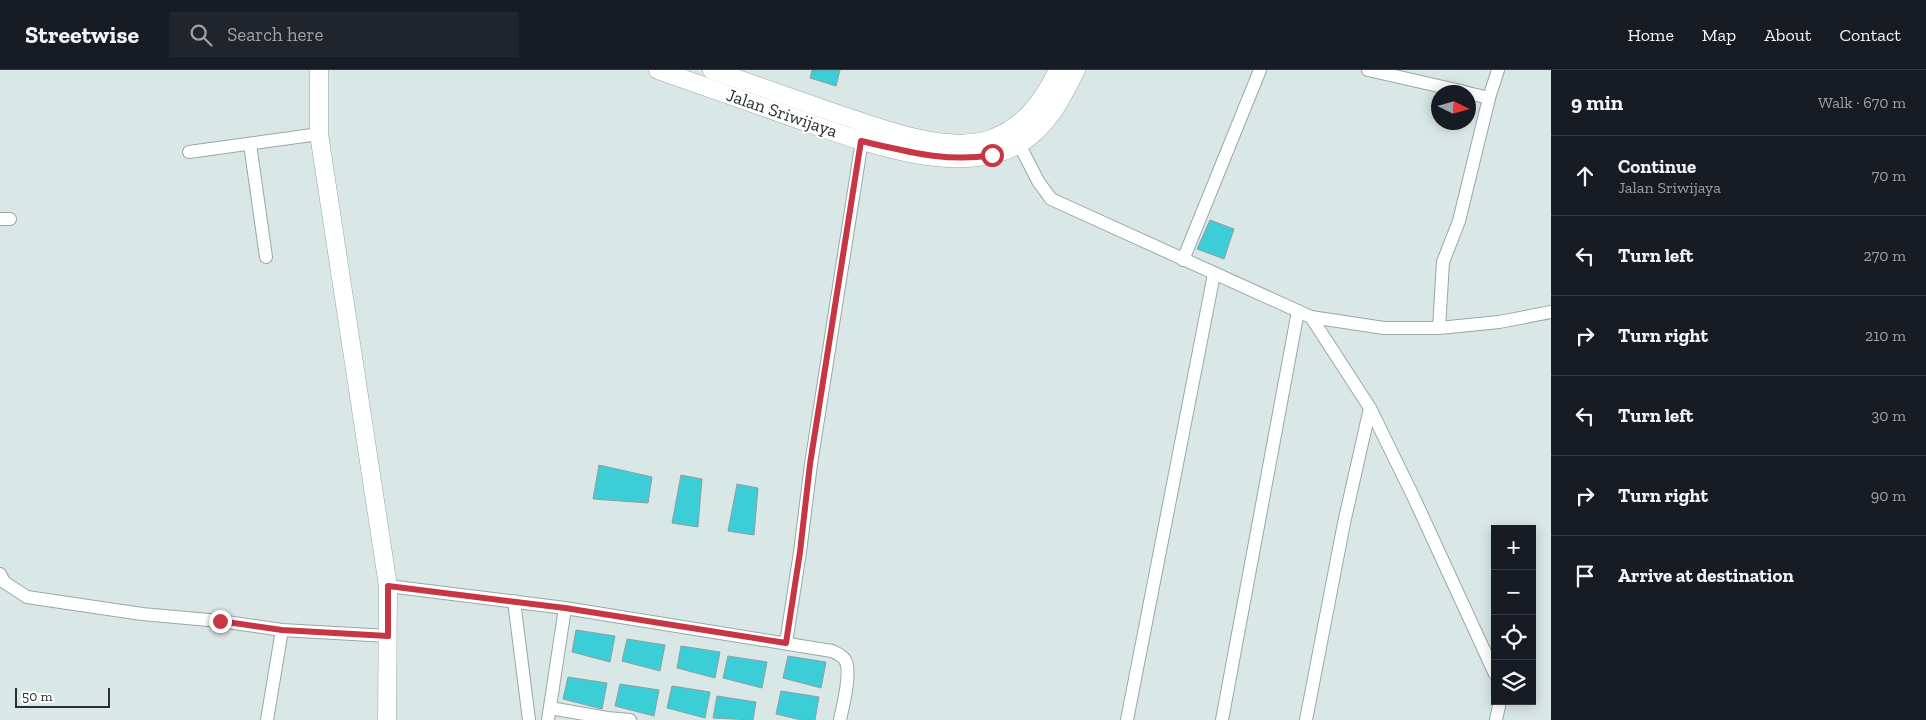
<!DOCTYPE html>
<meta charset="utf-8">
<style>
:root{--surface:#171b24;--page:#20242c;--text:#f1f3f6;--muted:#9ea1a6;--line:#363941}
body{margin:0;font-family:"Zilla Slab",serif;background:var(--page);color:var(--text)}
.controls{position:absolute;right:15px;bottom:15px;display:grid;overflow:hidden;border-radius:0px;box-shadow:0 2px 12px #0003}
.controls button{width:45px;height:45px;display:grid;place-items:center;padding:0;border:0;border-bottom:1px solid var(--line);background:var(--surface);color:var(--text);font:25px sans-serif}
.compass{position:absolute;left:1431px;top:15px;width:45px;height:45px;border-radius:50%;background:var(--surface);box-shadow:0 2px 12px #0003;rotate:95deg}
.scale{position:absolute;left:15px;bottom:12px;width:95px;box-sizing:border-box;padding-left:5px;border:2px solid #292e2f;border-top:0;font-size:14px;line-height:18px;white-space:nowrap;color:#292e2f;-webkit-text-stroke:4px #fff;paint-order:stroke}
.stop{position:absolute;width:15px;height:15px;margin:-11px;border:4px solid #c73743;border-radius:50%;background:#fff}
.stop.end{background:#c73743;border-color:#fff;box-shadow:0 1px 5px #0008}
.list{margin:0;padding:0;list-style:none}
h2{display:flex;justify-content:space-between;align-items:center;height:65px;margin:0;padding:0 20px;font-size:21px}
h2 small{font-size:16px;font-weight:400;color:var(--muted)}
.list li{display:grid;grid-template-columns:32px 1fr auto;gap:15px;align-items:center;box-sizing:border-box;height:80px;padding:0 20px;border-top:1px solid var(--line)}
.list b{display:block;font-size:19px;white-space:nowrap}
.list p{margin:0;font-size:16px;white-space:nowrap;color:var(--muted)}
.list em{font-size:16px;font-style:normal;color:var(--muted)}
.icon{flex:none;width:28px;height:28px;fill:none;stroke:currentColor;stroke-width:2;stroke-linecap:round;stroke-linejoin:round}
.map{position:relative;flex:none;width:1551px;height:650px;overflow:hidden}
header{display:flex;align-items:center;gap:30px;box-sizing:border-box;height:70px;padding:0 25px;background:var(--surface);border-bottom:1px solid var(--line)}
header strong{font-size:24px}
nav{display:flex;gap:28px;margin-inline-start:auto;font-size:18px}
.search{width:350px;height:45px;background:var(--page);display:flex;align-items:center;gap:12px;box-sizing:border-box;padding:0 18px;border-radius:0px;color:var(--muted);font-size:19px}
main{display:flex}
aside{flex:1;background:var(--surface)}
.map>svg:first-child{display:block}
</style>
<header>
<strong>Streetwise</strong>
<div class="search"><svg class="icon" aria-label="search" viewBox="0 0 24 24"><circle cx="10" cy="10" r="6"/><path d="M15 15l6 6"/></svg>Search here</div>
<nav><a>Home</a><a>Map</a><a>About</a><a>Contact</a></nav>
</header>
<main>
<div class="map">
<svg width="1551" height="650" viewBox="0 0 1551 650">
<rect width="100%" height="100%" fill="#d9e7e7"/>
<g fill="#3bced7" stroke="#929e9f">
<polygon points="812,0 840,0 836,16 810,8"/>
<polygon points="1210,150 1234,159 1224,189 1197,179"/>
<polygon points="599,395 652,407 648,433 593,429"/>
<polygon points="681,405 702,409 698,457 672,453"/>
<polygon points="737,414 758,418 754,465 728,461"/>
<polygon points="576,560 615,566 610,592 572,582"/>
<polygon points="627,569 665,575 660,601 622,591"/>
<polygon points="681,576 720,582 715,608 677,598"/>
<polygon points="728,586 767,592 762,618 723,608"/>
<polygon points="788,586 826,592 821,618 783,608"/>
<polygon points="568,607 607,613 602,639 563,629"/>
<polygon points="620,614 659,620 654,646 615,636"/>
<polygon points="672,616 710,622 705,648 667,638"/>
<polygon points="781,621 819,627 815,650 801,650 776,644"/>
<polygon points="717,626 756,632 753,650 713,648"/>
</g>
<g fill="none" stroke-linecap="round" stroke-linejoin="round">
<defs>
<g id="minor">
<polyline points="1368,0 1465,22"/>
<polyline points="1468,23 1489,28"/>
<polyline points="250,74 266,187"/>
<polyline points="1019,74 1038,111 1051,129 1311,247 1384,258 1439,258 1499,252 1551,242"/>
<polyline points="189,82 319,64"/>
<polyline points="0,149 10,149"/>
<polyline points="1183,190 1260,0"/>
<polyline points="1311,247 1370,338 1414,428 1495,604"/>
<polyline points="1439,258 1443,192 1459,151 1489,28 1498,0"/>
<polyline points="0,504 4,512 27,527 142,544 220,551 282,560 388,566"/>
<path d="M388,516L565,538L832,581C836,583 842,585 845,590C852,601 843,636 840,650"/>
<polyline points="514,531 529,650"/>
<polyline points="786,573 800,482 811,394 863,64"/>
<polyline points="550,638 607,648 630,650"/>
<polyline points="267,650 282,560"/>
<polyline points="548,650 565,538"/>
<polyline points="1127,650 1214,204"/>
<polyline points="1222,650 1298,241"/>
<polyline points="1306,650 1344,453 1370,338"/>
<polyline points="1496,650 1500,631"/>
</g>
<g id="secondary">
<polyline points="319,0 319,64 388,516 387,650"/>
<path d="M658,0C701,15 744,30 786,45C851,67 955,111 1019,74C1048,57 1062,28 1076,0"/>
<path d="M712,0C750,13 788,27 826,40C872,55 941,84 988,70C1023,59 1043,31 1058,0"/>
</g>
</defs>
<use href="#minor" stroke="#9aa7a8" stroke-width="14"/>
<use href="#secondary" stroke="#9aa7a8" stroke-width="19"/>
<use href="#minor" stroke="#fff" stroke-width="12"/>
<use href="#secondary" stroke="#fff" stroke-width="18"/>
</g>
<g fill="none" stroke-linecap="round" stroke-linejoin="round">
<path stroke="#c73743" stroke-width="6" d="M220,551L282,560L388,566V516L565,538L786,573L800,482L810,394L861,71C905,81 947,93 992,85"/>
</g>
<g text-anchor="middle" stroke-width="4" stroke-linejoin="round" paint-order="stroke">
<g font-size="18" fill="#292e2f" stroke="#fff">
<text transform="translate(782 43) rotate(19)" y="6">Jalan Sriwijaya</text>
</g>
</g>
</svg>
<div class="controls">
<button>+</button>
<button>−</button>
<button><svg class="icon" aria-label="locate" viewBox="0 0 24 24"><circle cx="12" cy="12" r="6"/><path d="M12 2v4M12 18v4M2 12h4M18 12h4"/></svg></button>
<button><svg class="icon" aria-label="layers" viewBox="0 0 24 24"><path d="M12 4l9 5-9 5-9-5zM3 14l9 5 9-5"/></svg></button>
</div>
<svg class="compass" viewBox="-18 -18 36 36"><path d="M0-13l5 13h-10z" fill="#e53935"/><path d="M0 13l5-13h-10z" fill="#9ea1a6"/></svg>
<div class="scale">50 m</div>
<div class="stop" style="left:992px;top:85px"></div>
<div class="stop end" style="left:220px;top:551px"></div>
</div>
<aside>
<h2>9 min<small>Walk · 670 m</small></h2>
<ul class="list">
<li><svg class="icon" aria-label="ahead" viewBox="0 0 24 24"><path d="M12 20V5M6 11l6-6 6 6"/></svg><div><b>Continue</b><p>Jalan Sriwijaya</p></div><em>70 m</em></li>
<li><svg class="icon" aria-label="left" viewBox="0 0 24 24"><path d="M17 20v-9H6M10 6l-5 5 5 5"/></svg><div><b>Turn left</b></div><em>270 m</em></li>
<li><svg class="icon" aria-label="right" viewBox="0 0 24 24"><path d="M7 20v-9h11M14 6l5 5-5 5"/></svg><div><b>Turn right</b></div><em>210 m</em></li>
<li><svg class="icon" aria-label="left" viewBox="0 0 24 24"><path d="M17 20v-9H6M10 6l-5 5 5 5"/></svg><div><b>Turn left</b></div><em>30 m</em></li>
<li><svg class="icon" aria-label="right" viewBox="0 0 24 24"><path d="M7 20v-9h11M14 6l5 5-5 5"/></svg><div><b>Turn right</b></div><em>90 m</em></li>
<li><svg class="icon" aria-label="arrive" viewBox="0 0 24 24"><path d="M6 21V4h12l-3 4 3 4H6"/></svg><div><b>Arrive at destination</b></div></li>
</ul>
</aside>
</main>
